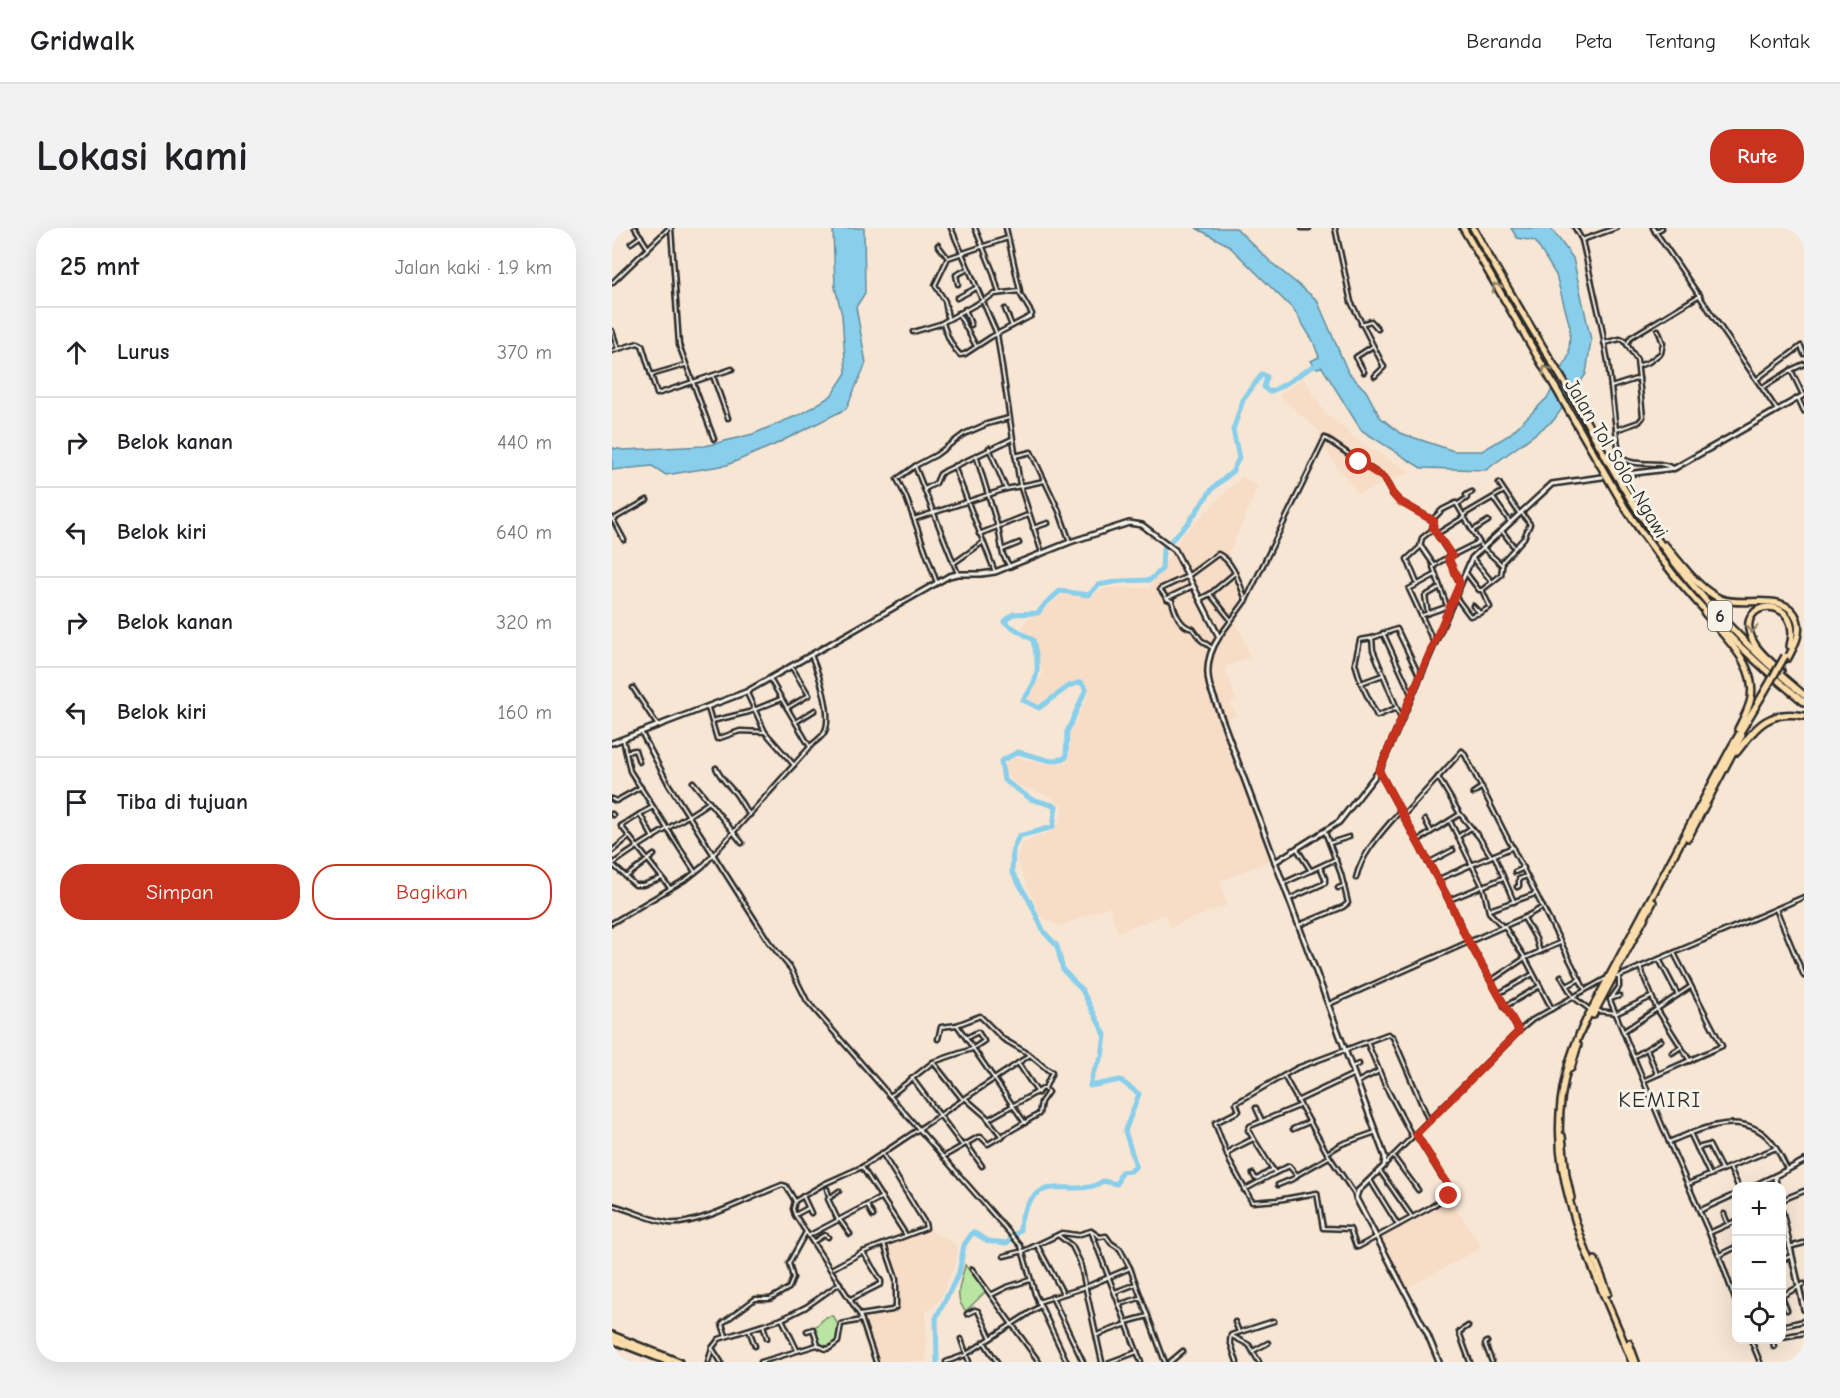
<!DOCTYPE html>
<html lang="id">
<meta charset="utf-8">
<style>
:root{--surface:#fff;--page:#f2f2f2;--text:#202124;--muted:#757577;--line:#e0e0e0;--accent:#c8321e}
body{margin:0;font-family:"Comic Neue",sans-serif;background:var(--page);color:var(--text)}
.controls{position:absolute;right:18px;bottom:18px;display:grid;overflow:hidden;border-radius:12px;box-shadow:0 6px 24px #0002}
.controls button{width:54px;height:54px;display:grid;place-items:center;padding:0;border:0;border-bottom:2px solid var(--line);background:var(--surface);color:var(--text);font:30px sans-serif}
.stop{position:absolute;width:18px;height:18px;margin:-14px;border:4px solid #c8321e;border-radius:50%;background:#fff}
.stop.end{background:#c8321e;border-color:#fff;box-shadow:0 2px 6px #0008}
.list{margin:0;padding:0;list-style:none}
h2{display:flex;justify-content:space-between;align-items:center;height:78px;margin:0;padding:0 24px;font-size:26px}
h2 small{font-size:20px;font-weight:400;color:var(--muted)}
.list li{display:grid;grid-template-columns:39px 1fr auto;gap:18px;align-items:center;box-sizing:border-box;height:90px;padding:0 24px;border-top:2px solid var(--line)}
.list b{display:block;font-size:22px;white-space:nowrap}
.list em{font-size:20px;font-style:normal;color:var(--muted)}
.actions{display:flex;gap:12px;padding:18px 24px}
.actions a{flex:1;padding:14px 0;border:2px solid var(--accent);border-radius:24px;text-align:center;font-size:21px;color:var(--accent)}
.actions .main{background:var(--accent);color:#fff}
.icon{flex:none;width:33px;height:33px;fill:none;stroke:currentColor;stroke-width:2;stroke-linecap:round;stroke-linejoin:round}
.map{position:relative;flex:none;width:1192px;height:1134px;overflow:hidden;border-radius:24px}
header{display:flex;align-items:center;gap:36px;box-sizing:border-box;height:84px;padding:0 30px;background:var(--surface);border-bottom:2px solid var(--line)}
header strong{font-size:28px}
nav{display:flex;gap:33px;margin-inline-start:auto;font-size:21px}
.intro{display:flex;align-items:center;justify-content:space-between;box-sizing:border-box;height:144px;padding:0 36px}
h1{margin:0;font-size:42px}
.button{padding:15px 27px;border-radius:24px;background:var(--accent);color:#fff;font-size:21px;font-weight:700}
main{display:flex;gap:36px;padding:0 36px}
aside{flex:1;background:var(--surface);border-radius:24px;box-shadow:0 6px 24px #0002}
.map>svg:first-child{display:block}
</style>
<header>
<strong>Gridwalk</strong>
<nav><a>Beranda</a><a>Peta</a><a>Tentang</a><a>Kontak</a></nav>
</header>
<div class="intro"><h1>Lokasi kami</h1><a class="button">Rute</a></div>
<main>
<aside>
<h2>25 mnt<small>Jalan kaki · 1.9 km</small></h2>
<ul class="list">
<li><svg class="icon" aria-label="ahead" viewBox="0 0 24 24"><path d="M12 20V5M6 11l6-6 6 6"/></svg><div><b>Lurus</b></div><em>370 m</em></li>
<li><svg class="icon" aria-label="right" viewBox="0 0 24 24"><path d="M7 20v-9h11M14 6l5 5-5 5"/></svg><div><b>Belok kanan</b></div><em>440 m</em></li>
<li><svg class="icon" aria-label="left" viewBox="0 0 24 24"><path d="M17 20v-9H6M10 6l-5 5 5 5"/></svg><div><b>Belok kiri</b></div><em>640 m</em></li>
<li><svg class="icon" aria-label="right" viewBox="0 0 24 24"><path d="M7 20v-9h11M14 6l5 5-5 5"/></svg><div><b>Belok kanan</b></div><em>320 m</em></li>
<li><svg class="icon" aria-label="left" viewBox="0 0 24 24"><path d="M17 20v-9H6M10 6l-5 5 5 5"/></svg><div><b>Belok kiri</b></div><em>160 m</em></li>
<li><svg class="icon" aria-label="arrive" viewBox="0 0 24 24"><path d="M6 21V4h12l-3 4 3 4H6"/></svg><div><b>Tiba di tujuan</b></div></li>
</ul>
<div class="actions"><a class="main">Simpan</a><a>Bagikan</a></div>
</aside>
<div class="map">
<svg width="1192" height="1134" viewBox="0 0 1192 1134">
<rect width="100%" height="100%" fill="#f7e6d4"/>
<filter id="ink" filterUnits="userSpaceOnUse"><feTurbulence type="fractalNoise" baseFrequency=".0167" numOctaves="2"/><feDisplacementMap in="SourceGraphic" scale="12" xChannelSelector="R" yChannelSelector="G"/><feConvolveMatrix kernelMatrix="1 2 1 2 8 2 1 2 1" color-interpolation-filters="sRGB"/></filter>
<g filter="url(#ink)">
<g fill="#f7dcc6">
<polygon points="691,150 713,185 751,217 799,244 746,266 706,213 708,204 667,167"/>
<polygon points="629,249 646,258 613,334 637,376 624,394 638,429 613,439 624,472 618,476 624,487 610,494 659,632 608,653 615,677 558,699 553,686 506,704 497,678 448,698 429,689 405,633 408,617 438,604 449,592 451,578 438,568 405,557 393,545 393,533 401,529 438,537 455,535 458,530 458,506 477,465 469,450 425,477 415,472 431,445 422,411 410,400 415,391 429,385 449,367 479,369 494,360 537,360 571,307"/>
<polygon points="838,972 870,1019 795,1060 766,1012"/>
<polygon points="314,1000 346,1018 344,1034 328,1072 314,1084 314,1134 264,1134 248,1087 282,1081 284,1070 284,1051 272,1016"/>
</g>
<g fill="#b9e5a3" stroke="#728867" stroke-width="1.5">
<path d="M353,1037L374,1063L354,1083C340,1070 350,1052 353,1037Z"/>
<path d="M220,1088L222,1089C224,1093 227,1098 227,1103C227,1115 217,1123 207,1116L202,1100L214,1089Z"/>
</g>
<g fill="#89ceea" stroke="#638d9e" stroke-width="1.5">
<polygon points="221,0 252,0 253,65 244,79 254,135 234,181 162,217 115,237 54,247 40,238 0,242 0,220 12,222 93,218 141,206 191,185 219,168 234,145 230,87 223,59"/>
<polygon points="584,0 624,0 661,36 705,72 736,144 754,163 768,189 788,205 842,223 870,223 897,207 936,169 957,127 958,99 944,47 923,13 905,10 899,0 939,0 961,30 979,112 974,146 942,192 874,242 809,240 749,202 710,139 705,140 699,133 707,129 701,113 682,82 616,17"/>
</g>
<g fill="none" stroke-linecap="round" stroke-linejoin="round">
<path stroke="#89ceea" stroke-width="5" d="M325,1134L324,1090L347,1045L352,1017L361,1004L376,1013L395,1015L408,1002C408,991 410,986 416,976C434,945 466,971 491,953L505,956L509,944L519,943L524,938L513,903L527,866L508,852L478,858L481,845L490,828L493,807L470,762L451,742L445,718L432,704L418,674L400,644L401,621L407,608L441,599L444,578L419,571L392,552L389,533L406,524L439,533L454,530L455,504L474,461L469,454L457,458L427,480L411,472C429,450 427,437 421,412L392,394L401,386L426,385L433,376L448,363L477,367L486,357L509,353L538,352L550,341L551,321L577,294L600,261L620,244L627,230L621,202L631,172L650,146L655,149L652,159L657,164C676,157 690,143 708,135"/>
<defs>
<g id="minor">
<polyline points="23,0 36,20"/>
<polyline points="59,0 67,117 102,211"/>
<polyline points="339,0 385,106 408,257 430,325"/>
<polyline points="363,0 381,44 387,65"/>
<polyline points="690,0 697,0"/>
<polyline points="723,0 739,74 772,139 763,148"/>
<path d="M963,0L970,12L989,95L996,134L1007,227C1020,242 1047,230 1062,241"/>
<polyline points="1041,0 1165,182"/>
<polyline points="0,2 3,0"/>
<polyline points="1043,4 1050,0"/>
<polyline points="970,12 1004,0"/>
<polyline points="19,15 29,8"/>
<polyline points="326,17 335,29"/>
<polyline points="0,55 57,0"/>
<polyline points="346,56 344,47 356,41"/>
<polyline points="345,70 364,60"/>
<polyline points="353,81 359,97"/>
<polyline points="393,81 400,98"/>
<polyline points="346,85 364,118"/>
<polyline points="336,90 333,73 323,57 336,30 396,10"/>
<path d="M331,95C335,107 339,118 348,127L353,126L379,109L419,88L420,86L407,64"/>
<polyline points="749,96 759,93 766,101"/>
<polyline points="0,103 6,121"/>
<polyline points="301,104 328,96 383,66 408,63 394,0"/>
<polyline points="1016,114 1019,109 1088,67"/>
<polyline points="992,115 1008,111 1012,112 1025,132 1031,189 1027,194 1004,202"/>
<polyline points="0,123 26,115 30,117 45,166 120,141"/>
<polyline points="1026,138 1037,134 1049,125 1051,115 1046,102"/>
<polyline points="1179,142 1192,136"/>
<polyline points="752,144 744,129 761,118"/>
<polyline points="39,147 73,137"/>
<polyline points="101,148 116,190"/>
<polyline points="1145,151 1189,118 1192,126"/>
<polyline points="999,159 1027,150"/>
<polyline points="1152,159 1179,142 1191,167"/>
<polyline points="1186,170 1192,183"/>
<polyline points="377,220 394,261"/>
<polyline points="364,227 386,299 391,327 398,339"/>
<polyline points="403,228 419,224 447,283 458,314"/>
<polyline points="1011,232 1017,246"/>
<polyline points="303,238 346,346"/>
<polyline points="342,238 383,344"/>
<polyline points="887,255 907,285"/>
<polyline points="313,261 324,255 328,246 333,243 400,211"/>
<polyline points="881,270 898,294"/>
<polyline points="846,276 855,270 854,267 860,264"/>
<polyline points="851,287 892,263"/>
<polyline points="0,290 12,312"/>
<polyline points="302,291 394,261 432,253"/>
<polyline points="0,292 35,272"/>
<polyline points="820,292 830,282 844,275 870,319 890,337"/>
<polyline points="421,300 436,295"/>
<polyline points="821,300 839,328"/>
<polyline points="860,303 876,293"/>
<polyline points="890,303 903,320"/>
<polyline points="367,306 416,287"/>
<polyline points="825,306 852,289"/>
<polyline points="809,318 822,337"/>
<polyline points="390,322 407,315"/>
<polyline points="836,330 848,355"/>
<polyline points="861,331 880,354"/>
<polyline points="342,335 370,315"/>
<polyline points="854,345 867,362 870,362"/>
<polyline points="325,355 294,269 285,251 303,238 324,227 352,206 375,196 397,190"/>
<polyline points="598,366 618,391"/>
<polyline points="843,368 858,388 868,385 878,379 870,362 889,347 891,333 912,310 918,296 909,284"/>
<polyline points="556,370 581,358"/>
<polyline points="588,371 598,366 623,345"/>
<polyline points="835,378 821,339 829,333 867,314"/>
<polyline points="861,378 867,384"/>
<polyline points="816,385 813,368 827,360"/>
<polyline points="811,387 834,379"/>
<polyline points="771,405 800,468"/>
<polyline points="607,409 634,372 713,210 772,250 780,265 787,273 822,293 820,302 810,310 808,319 795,331 805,355"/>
<polyline points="760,410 748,412 743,435 749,455 765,488 784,480"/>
<polyline points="822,415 797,361 823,347"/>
<path d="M600,420L589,412L581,401C568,399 563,385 560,373L555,371L548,361L576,348L606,326C622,333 628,358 634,372"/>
<polyline points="749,455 771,447"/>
<polyline points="21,460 46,498"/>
<polyline points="135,465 153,504 182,537"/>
<polyline points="96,480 105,511 128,503 153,504"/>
<polyline points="175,480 197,467 179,438"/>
<polyline points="789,490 761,422 760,410 785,401 807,447"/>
<polyline points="100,493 137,484 169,471"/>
<polyline points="184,494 203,482"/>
<polyline points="29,504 57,557 157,714 179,741 195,773 409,1018 423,1066 455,1134"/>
<polyline points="11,511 18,543 83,644"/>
<path d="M198,518C203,514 209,510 212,505C222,488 206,444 199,427"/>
<polyline points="14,524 23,522 27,534"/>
<path d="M104,540C109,551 116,557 123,565C129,573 130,578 138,587"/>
<polyline points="767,543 837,672 852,705 907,803"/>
<polyline points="826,549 848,586 867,609 879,628"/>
<polyline points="81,554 130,615"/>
<polyline points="861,565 870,559"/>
<polyline points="0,571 4,573 29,559"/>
<polyline points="0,586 1,587"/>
<polyline points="28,586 41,579"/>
<polyline points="791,588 850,523 852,525 973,762"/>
<polyline points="813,592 819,603"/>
<polyline points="838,593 871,659 877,684 890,698"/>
<polyline points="847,608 859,600"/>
<polyline points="41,610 28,586 9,598 58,660"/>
<polyline points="805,613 848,586"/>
<polyline points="718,615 737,609"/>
<polyline points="685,621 699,643"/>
<polyline points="0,623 17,609"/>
<polyline points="882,627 902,674"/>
<polyline points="816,635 841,622"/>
<polyline points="0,636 23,657 31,657 50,650"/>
<path d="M1,636C30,613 65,597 97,574"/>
<polyline points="903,644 912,640"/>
<polyline points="15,648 42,627"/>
<path d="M744,650C750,624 772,602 788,583"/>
<polyline points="827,651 901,619"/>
<polyline points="672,655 724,631"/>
<polyline points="905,659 907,658 907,651 915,648"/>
<polyline points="726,660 732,658"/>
<polyline points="677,671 713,655 713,650 708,639"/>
<polyline points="837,672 891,650"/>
<polyline points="1164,681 1192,748"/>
<polyline points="877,682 923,666"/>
<polyline points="912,690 924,711 928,724"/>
<polyline points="0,695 76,650 91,638 198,519 158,451"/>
<polyline points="687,697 731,679 736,675 729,646 713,604"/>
<polyline points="892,698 913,730 940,781"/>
<polyline points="1047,731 1066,767"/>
<polyline points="1028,739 1045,781 1078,833"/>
<polyline points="949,748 961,769 977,781"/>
<polyline points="1007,748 1007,759 998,772 1057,914 1107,1027 1124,1074"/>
<polyline points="1005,749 1192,669"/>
<polyline points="880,752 913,730 948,715"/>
<polyline points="955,758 968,751"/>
<polyline points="886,766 921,746"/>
<polyline points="998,771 1007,768"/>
<polyline points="717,776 913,689 931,679"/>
<polyline points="892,779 928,758"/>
<polyline points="986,783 1005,785 1039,769"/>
<polyline points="345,797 413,895"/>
<polyline points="1012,803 1078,759"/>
<polyline points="326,811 329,799 345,797 368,788 391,811 417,826"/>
<polyline points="755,814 774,859 800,908"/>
<polyline points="1035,821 1045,846"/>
<polyline points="1060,825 1069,819"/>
<polyline points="1023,828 1049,812"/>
<polyline points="321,834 351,872"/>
<polyline points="406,835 426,865"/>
<polyline points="739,839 747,836"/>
<polyline points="672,848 715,925 744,968"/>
<polyline points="300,850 350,917"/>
<polyline points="1033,852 1110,818 1062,725"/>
<polyline points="745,854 767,843"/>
<polyline points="278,868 321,834 360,821 372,813 366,804 354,810"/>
<polyline points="685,873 742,846"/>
<polyline points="687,878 638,898 636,902 663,945 677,938 685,947 717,929"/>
<polyline points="644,880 650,893"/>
<polyline points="375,890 390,909"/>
<polyline points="681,901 697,894"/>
<polyline points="1078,905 1098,947"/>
<polyline points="804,906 840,965 819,979 746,1019 744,1018 738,1001 711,1000 705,965 666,972 640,974 618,934 603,895 627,883 624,875 685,840 776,806 781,809 817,893"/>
<path d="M1057,914C1088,901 1130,881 1158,912C1166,921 1170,931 1175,941"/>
<polyline points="354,915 370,938"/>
<polyline points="1085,920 1097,917 1110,942"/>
<polyline points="715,925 730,916 764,904"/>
<polyline points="615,927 621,921 641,911"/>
<polyline points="781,928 806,962"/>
<polyline points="331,929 366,909 369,909 376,916 427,886 429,874 436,864 432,860 377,891 354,871"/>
<polyline points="774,935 907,803 920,792 993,751"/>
<polyline points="250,939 294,1007"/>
<polyline points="1118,940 1126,958"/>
<polyline points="768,943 800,989"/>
<polyline points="641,946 643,950 645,951 661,941"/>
<polyline points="758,952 786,997"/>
<polyline points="1076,956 1164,920"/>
<polyline points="666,957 683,950 685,947"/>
<polyline points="1141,958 1162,948"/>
<polyline points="215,961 217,968"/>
<polyline points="632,962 663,945"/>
<polyline points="191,968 199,985"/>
<polyline points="1170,972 1192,963"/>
<path d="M0,977C19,982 38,992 57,995C83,999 143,967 170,957L174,958L183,973"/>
<polyline points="255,977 261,988"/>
<polyline points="1089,982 1124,966"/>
<polyline points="1112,986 1116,996"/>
<polyline points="183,987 196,980"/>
<polyline points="226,992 216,971 227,963"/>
<polyline points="228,992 238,1006"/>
<polyline points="479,1003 529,1134"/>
<polyline points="1097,1005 1124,993"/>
<polyline points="198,1007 270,969"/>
<polyline points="446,1007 460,1018 468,1034 490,1134"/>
<polyline points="201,1014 212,1007 216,1009"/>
<polyline points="425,1017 451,1065"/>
<polyline points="1177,1019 1192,1015"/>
<polyline points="1108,1027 1124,1019"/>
<polyline points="392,1028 412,1023 450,1005 465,1007 479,1003 488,1009 494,1008 499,1015 508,1021 518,1040 553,1134"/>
<polyline points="1170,1032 1179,1028"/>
<polyline points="221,1040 251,1024 314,1000 313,995 270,925"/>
<polyline points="360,1041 427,1134"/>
<polyline points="503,1064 524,1056"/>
<polyline points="379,1067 395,1059 418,1052"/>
<polyline points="1170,1068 1192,1056"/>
<polyline points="440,1069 471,1134"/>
<polyline points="1170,1069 1175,1082"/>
<polyline points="239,1071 269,1056 269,1053 251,1024"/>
<polyline points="426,1074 474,1059 518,1040"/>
<polyline points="508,1076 528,1070"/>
<polyline points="355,1086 363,1082 366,1083 379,1110"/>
<polyline points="248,1087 280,1082 284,1079 284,1051 272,1016"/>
<polyline points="170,1091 185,1122"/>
<polyline points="514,1094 536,1088"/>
<polyline points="623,1094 627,1104"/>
<polyline points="151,1097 155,1110"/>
<polyline points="1175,1097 1192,1093"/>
<polyline points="856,1098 847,1104 858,1134"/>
<polyline points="137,1102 143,1118"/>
<polyline points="195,1103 201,1101 206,1117"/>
<polyline points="485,1107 515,1096"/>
<polyline points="114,1108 110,1096 112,1094 143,1071 158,1071 177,1060 181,1050 177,1035 194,1004"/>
<polyline points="620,1108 637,1117 647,1134"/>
<polyline points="1170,1109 1192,1105"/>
<polyline points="349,1111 357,1134"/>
<polyline points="1139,1112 1148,1134"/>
<polyline points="1161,1112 1162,1119"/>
<polyline points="372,1114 385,1134"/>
<polyline points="875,1114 873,1116 880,1134"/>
<polyline points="100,1120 109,1134"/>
<polyline points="641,1123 656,1115"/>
<polyline points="96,1134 100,1120 107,1111 170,1091 194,1079 228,1055"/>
<polyline points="149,1134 205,1117 214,1121 218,1120 226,1114 229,1096 250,1092"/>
<polyline points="264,1134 248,1087 183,987 181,981 183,973 212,956 250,939 418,827 436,842 440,844 433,860"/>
<polyline points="334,1134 353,1127 428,1078"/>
<polyline points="498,1134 525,1124"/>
<polyline points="558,1134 571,1123"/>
<polyline points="625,1134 618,1113 619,1107 662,1093"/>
</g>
<g id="tertiary">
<polyline points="1007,247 1063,240 1192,167"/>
<path d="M0,515L134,464L337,348L346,346H369L383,344L458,314L517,295L530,297L563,322L607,409C597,424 593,441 598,459L773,929L772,938L746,963L744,970L815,1105L827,1134"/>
<polyline points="663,634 727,594 767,543 860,330 940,256 990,249"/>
<polyline points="1164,958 1163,948 1192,933"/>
<polyline points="1170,984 1192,1081"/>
</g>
<g id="trunk">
<polyline points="0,1107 67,1134"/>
<polyline points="0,1112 57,1134"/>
</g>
<g id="motorway">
<path d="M851,0L1012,278C1059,352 1123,419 1192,474"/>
<path d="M861,0C892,56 925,109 958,164C981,205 1002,247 1028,286C1073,355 1129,415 1192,467"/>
<path d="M1053,317C1070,336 1086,361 1109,371C1132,380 1174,362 1185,391C1190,405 1182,418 1176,430"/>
<path d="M1092,384C1111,408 1145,436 1139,470C1137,481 1131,491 1126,501"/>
<path d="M1169,443C1159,434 1145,423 1140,411C1121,370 1192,365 1178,418"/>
<path d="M1125,524C1144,499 1157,481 1192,488"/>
<polyline points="1076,610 1130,507"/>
<polyline points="981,787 1041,674"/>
<polyline points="959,840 966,817"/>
<polyline points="950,908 954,947 959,970"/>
<polyline points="983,1032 996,1065"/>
<polyline points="1017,1115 1024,1134"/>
<path d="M1020,1134C973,1016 911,918 974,792L1120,518L1150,468"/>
</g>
</defs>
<use href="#minor" stroke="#2b2b2b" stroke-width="7"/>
<use href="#tertiary" stroke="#2b2b2b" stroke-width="8"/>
<use href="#trunk" stroke="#2b2b2b" stroke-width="10"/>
<use href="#motorway" stroke="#2b2b2b" stroke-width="10"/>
<use href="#minor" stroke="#f7f3e8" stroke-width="2"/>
<use href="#tertiary" stroke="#f7f3e8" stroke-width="3"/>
<use href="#trunk" stroke="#faddab" stroke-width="5"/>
<use href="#motorway" stroke="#faddab" stroke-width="5"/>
<defs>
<polyline id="motorway-bridge" points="1150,468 1173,428"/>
</defs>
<use href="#motorway-bridge" stroke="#2b2b2b" stroke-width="10" stroke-linecap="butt"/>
<use href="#motorway-bridge" stroke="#faddab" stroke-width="5"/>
</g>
<defs><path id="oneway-chevron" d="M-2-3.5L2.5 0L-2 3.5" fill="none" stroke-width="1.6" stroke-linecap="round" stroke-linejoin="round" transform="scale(1.5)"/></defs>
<g stroke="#92846b">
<use href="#oneway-chevron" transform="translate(884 59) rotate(-120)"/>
<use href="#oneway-chevron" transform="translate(934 142) rotate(-120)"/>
<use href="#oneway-chevron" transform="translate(1140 401) rotate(91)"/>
</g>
</g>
<g fill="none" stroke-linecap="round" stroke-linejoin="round" filter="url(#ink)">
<polyline stroke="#c8321e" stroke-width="8" points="747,234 772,250 780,265 787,273 822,293 821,300 840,328 836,330 848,355 767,543 837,672 852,705 907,803 804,906 840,963 837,968"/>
</g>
<g text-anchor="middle" stroke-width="6" stroke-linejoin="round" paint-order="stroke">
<rect fill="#f7f3e8" stroke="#686764" stroke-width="1.5" x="1096" y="373" width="24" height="30" rx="4.5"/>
<g font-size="18" font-weight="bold" fill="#2b2b2b">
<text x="1108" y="394">6</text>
</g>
<g font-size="20" fill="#2b2b2b" stroke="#f7f3e8">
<text transform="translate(1005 230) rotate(59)" y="7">Jalan Tol Solo–Ngawi</text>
</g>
<g font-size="22" letter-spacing="1.5" fill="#2b2b2b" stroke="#f7f3e8">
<text x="1048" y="879">KEMIRI</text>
</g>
</g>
</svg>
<div class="controls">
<button>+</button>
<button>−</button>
<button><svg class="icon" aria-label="locate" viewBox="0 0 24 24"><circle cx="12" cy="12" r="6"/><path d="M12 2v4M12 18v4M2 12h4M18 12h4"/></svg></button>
</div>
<div class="stop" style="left:747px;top:234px"></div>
<div class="stop end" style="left:837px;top:968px"></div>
</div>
</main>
